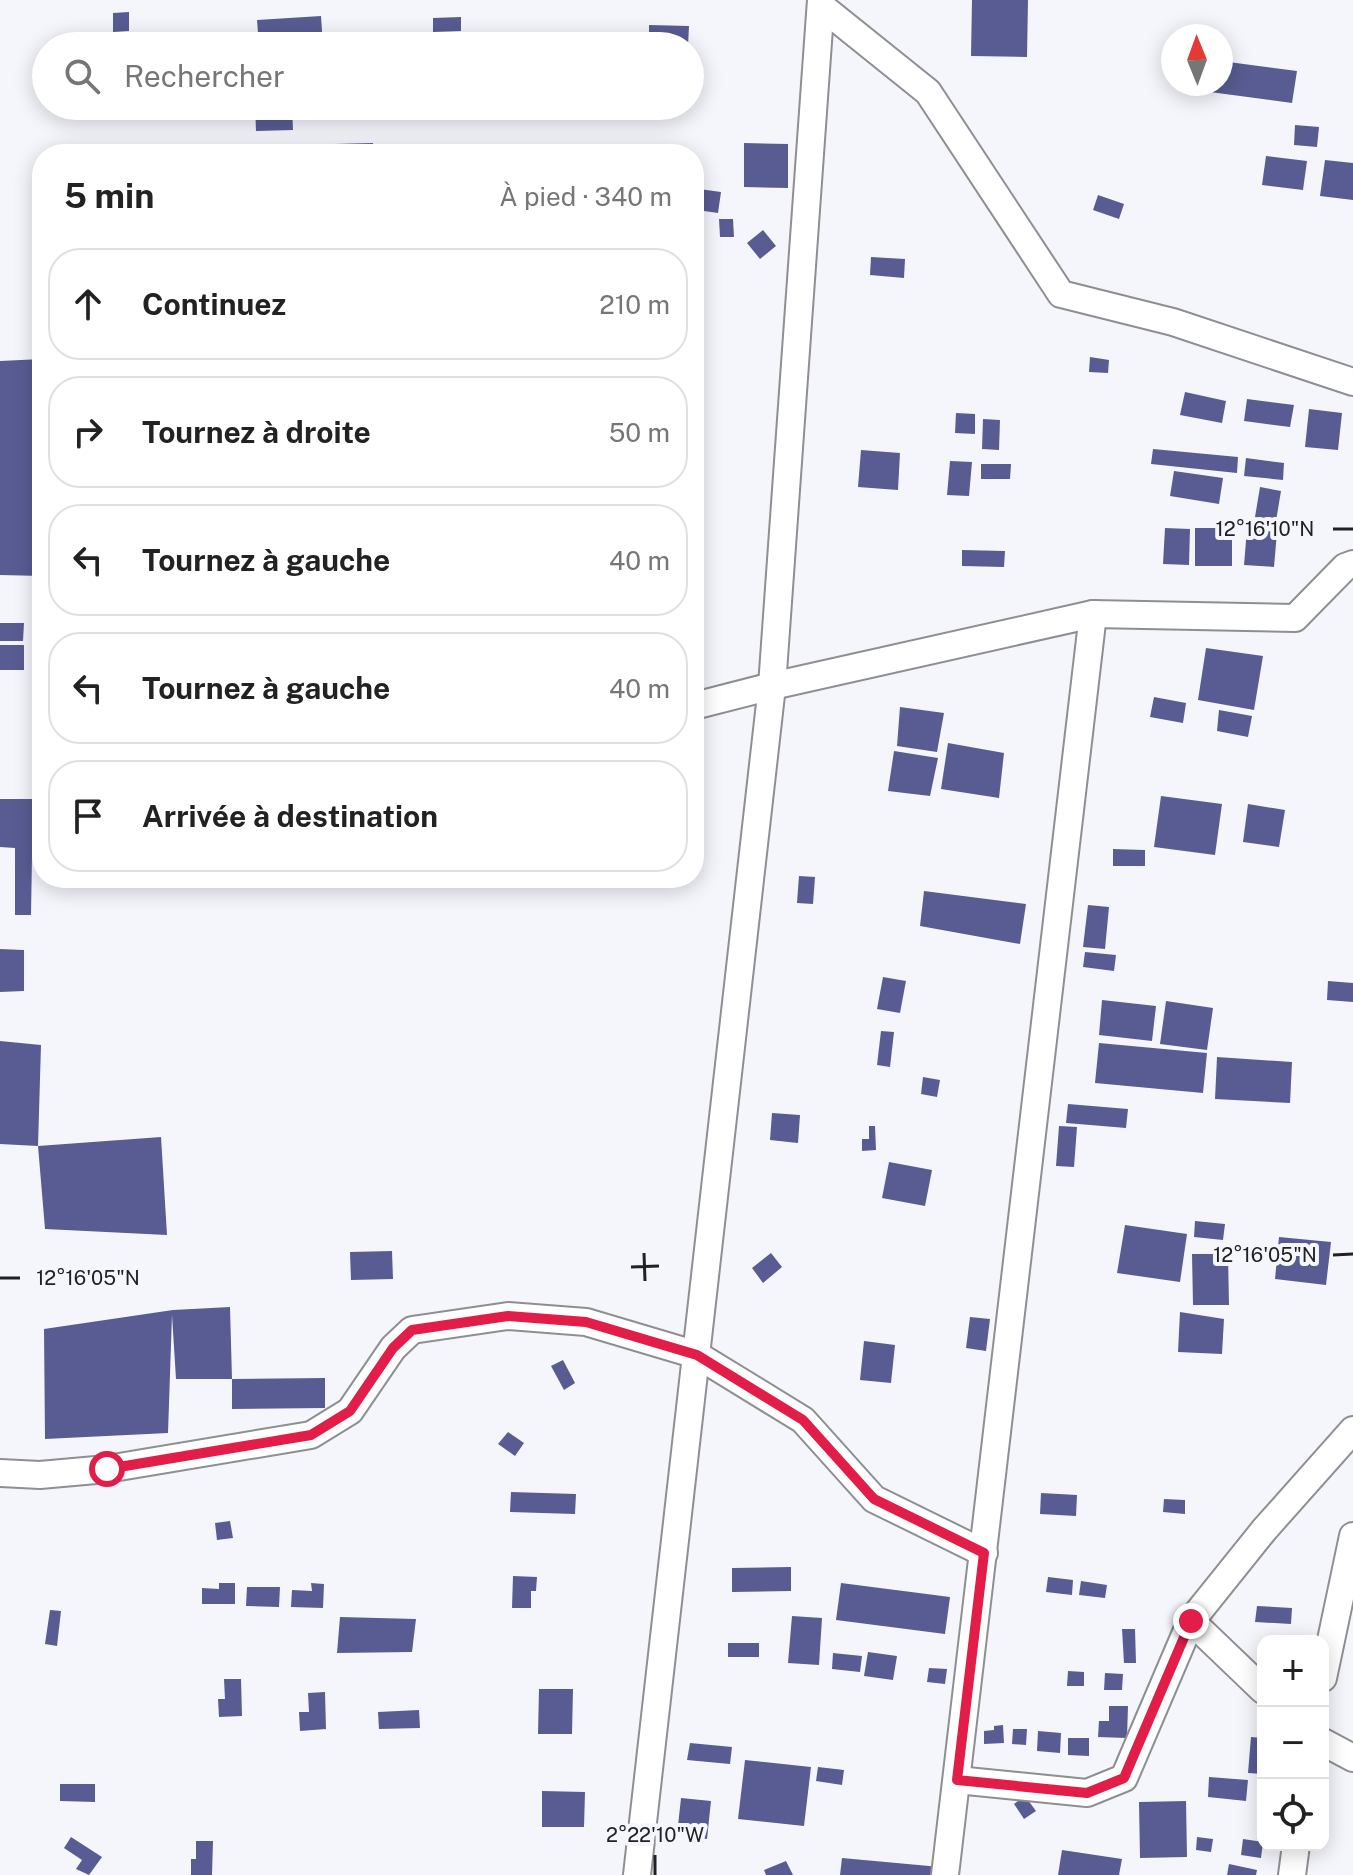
<!DOCTYPE html>
<html lang="fr">
<meta charset="utf-8">
<style>
:root{--surface:#fff;--page:#f2f2f2;--text:#222;--muted:#767676;--line:#e0e0e0}
body{margin:0;font-family:"Public Sans",sans-serif;background:var(--page);color:var(--text)}
.controls{position:absolute;right:24px;bottom:24px;display:grid;overflow:hidden;border-radius:16px;box-shadow:0 4px 20px #0003}
.controls button{width:72px;height:72px;display:grid;place-items:center;padding:0;border:0;border-bottom:2px solid var(--line);background:var(--surface);color:var(--text);font:40px sans-serif}
.compass{position:absolute;left:1161px;top:24px;width:72px;height:72px;border-radius:50%;background:var(--surface);box-shadow:0 4px 20px #0003;rotate:359deg}
.stop{position:absolute;width:24px;height:24px;margin:-18px;border:6px solid #e11d48;border-radius:50%;background:#fff}
.stop.end{background:#e11d48;border-color:#fff;box-shadow:0 2px 8px #0008}
.list{margin:0;padding:0;list-style:none}
h2{display:flex;justify-content:space-between;align-items:center;height:104px;margin:0;padding:0 32px;font-size:34px}
h2 small{font-size:26px;font-weight:400;color:var(--muted)}
.list li{display:grid;grid-template-columns:52px 1fr auto;gap:24px;align-items:center;box-sizing:border-box;height:112px;margin:0 16px 16px;padding:0 16px;border:2px solid var(--line);border-radius:32px}
.list b{display:block;font-size:30px;white-space:nowrap}
.list em{font-size:26px;font-style:normal;color:var(--muted)}
.icon{flex:none;width:44px;height:44px;fill:none;stroke:currentColor;stroke-width:2;stroke-linecap:round;stroke-linejoin:round}
.map{position:relative;flex:none;width:1353px;height:1875px;overflow:hidden}
.search{position:absolute;background:var(--surface);box-shadow:0 4px 20px #0003;left:32px;top:32px;width:672px;height:88px;display:flex;align-items:center;gap:20px;box-sizing:border-box;padding:0 28px;border-radius:44px;color:var(--muted);font-size:30px}
.panel{position:absolute;background:var(--surface);box-shadow:0 4px 20px #0003;left:32px;top:144px;width:672px;height:744px;border-radius:32px}
.map>svg:first-child{display:block}
</style>
<div class="map">
<svg width="1353" height="1875" viewBox="0 0 1353 1875">
<rect width="100%" height="100%" fill="#f5f6fc"/>
<g fill="#585c92">
<polygon points="972,0 1028,0 1027,57 971,56"/>
<polygon points="129,12 129,31 113,32 113,13"/>
<polygon points="321,16 323,46 259,46 257,20"/>
<polygon points="461,17 461,31 433,32 433,18"/>
<polygon points="649,25 689,26 688,46 649,46"/>
<polygon points="1221,61 1297,71 1292,103 1210,92 1211,84 1221,84"/>
<polygon points="255,106 292,106 293,130 256,131"/>
<polygon points="1295,125 1319,127 1317,147 1294,145"/>
<polygon points="373,143 373,154 334,154 334,144"/>
<polygon points="744,143 788,144 788,188 744,187"/>
<polygon points="440,144 449,145 448,154 440,154"/>
<rect x="459" y="145" width="7" height="9"/>
<polygon points="1266,156 1307,161 1303,190 1262,185"/>
<polygon points="1325,160 1353,163 1353,200 1320,196"/>
<polygon points="699,189 721,192 718,213 697,210"/>
<polygon points="1098,195 1124,204 1119,219 1093,210"/>
<polygon points="719,219 733,219 734,237 720,237"/>
<polygon points="763,230 776,246 760,259 747,243"/>
<polygon points="871,257 905,259 904,278 870,275"/>
<polygon points="1090,357 1109,360 1108,373 1089,372"/>
<polygon points="42,359 42,576 0,575 0,361"/>
<polygon points="1185,392 1226,401 1222,423 1180,415"/>
<polygon points="1247,399 1294,405 1290,427 1244,421"/>
<polygon points="1309,409 1342,413 1338,450 1305,447"/>
<polygon points="956,413 975,414 975,434 955,433"/>
<polygon points="983,419 1000,420 999,450 982,449"/>
<polygon points="1153,449 1238,457 1237,473 1151,464"/>
<polygon points="861,450 900,453 898,490 858,487"/>
<polygon points="1246,458 1284,463 1283,480 1244,476"/>
<polygon points="950,461 972,462 969,496 947,495"/>
<polygon points="981,464 1011,464 1010,479 981,479"/>
<polygon points="1174,471 1223,478 1219,504 1170,496"/>
<polygon points="1260,487 1281,491 1276,521 1255,517"/>
<polygon points="1165,528 1190,529 1189,565 1163,564"/>
<rect x="1195" y="528" width="37" height="38"/>
<polygon points="1247,529 1277,532 1274,567 1244,565"/>
<polygon points="962,550 1005,551 1004,567 962,566"/>
<polygon points="0,623 24,623 23,641 0,641"/>
<rect x="0" y="645" width="24" height="25"/>
<polygon points="1206,648 1263,656 1254,710 1198,700"/>
<polygon points="1154,697 1186,703 1183,723 1150,717"/>
<polygon points="900,707 944,713 937,752 897,746"/>
<polygon points="1219,710 1252,716 1248,737 1217,731"/>
<polygon points="948,743 1004,753 999,798 941,789"/>
<polygon points="894,751 938,758 930,796 888,791"/>
<polygon points="1161,796 1222,804 1215,855 1154,847"/>
<polygon points="0,799 33,799 31,915 15,915 15,848 0,847"/>
<polygon points="1248,804 1285,810 1279,847 1243,842"/>
<polygon points="1113,849 1145,850 1145,866 1113,866"/>
<polygon points="799,876 815,877 813,904 797,903"/>
<polygon points="924,891 1026,904 1020,944 920,926"/>
<polygon points="1088,905 1109,907 1105,949 1083,947"/>
<polygon points="0,949 24,950 24,991 0,992"/>
<polygon points="1085,952 1116,955 1114,971 1083,967"/>
<polygon points="883,977 906,981 900,1013 877,1009"/>
<polygon points="1328,981 1353,983 1353,1002 1327,1000"/>
<polygon points="1102,1000 1156,1006 1152,1041 1099,1035"/>
<polygon points="1166,1001 1213,1008 1207,1050 1160,1044"/>
<polygon points="881,1031 894,1032 890,1067 877,1065"/>
<polygon points="0,1041 41,1045 38,1146 161,1137 167,1235 45,1229 38,1146 0,1144"/>
<polygon points="1099,1043 1207,1053 1203,1093 1095,1083"/>
<polygon points="1217,1057 1292,1062 1290,1103 1215,1099"/>
<polygon points="923,1077 940,1080 937,1097 921,1094"/>
<polygon points="1068,1104 1128,1109 1126,1128 1066,1123"/>
<polygon points="772,1113 800,1115 798,1143 770,1140"/>
<polygon points="869,1126 875,1126 876,1150 862,1151 862,1139 869,1139"/>
<polygon points="1059,1126 1077,1127 1074,1167 1056,1166"/>
<polygon points="889,1162 932,1170 925,1206 882,1198"/>
<polygon points="1195,1221 1225,1224 1223,1240 1194,1237"/>
<polygon points="1125,1225 1187,1234 1180,1282 1117,1273"/>
<polygon points="1279,1237 1331,1242 1326,1285 1275,1279"/>
<polygon points="392,1251 393,1279 351,1280 350,1252"/>
<polygon points="771,1253 782,1267 763,1283 752,1268"/>
<polygon points="1192,1254 1228,1254 1229,1305 1193,1305"/>
<polygon points="230,1307 232,1379 176,1379 172,1315 168,1433 45,1439 44,1329 173,1310"/>
<polygon points="1180,1312 1224,1319 1222,1354 1178,1352"/>
<polygon points="970,1317 990,1319 986,1351 966,1348"/>
<polygon points="864,1341 895,1345 891,1383 860,1380"/>
<polygon points="563,1360 575,1383 564,1390 551,1366"/>
<polygon points="325,1378 325,1408 232,1409 232,1379"/>
<polygon points="508,1432 524,1443 515,1456 498,1444"/>
<polygon points="511,1492 576,1494 575,1514 510,1512"/>
<polygon points="1041,1493 1077,1495 1076,1516 1040,1514"/>
<polygon points="1164,1499 1185,1500 1185,1514 1163,1512"/>
<polygon points="230,1521 233,1538 217,1540 215,1523"/>
<polygon points="791,1567 791,1591 732,1592 732,1568"/>
<polygon points="513,1576 537,1577 536,1591 531,1591 531,1608 512,1608"/>
<polygon points="1048,1577 1073,1580 1072,1595 1046,1592"/>
<polygon points="1081,1581 1107,1585 1105,1598 1079,1595"/>
<polygon points="219,1583 235,1583 235,1604 202,1604 202,1588 219,1589"/>
<polygon points="311,1583 324,1584 323,1608 291,1607 292,1590 312,1591"/>
<polygon points="841,1583 950,1597 945,1634 836,1620"/>
<polygon points="247,1587 280,1587 279,1607 246,1606"/>
<polygon points="1257,1606 1292,1608 1291,1624 1255,1622"/>
<polygon points="50,1610 61,1611 57,1646 45,1644"/>
<polygon points="792,1616 822,1618 819,1665 788,1663"/>
<polygon points="340,1617 416,1619 412,1652 337,1653"/>
<polygon points="1122,1629 1135,1629 1136,1663 1124,1663"/>
<rect x="728" y="1643" width="31" height="14"/>
<polygon points="868,1652 897,1656 893,1680 864,1676"/>
<polygon points="833,1653 862,1656 860,1672 832,1669"/>
<polygon points="929,1668 947,1669 945,1684 927,1682"/>
<polygon points="1068,1671 1084,1672 1084,1686 1067,1686"/>
<polygon points="1105,1673 1123,1674 1122,1690 1104,1690"/>
<polygon points="224,1679 241,1679 242,1716 219,1717 218,1699 225,1699"/>
<polygon points="539,1689 573,1689 572,1734 538,1734"/>
<polygon points="325,1692 326,1729 300,1731 299,1712 309,1712 308,1693"/>
<polygon points="1109,1706 1128,1706 1127,1738 1098,1737 1099,1721 1109,1721"/>
<polygon points="419,1710 420,1728 379,1729 378,1712"/>
<polygon points="1003,1725 1004,1743 984,1744 984,1731 994,1730 994,1726"/>
<polygon points="1013,1729 1027,1729 1026,1745 1012,1744"/>
<polygon points="1038,1731 1061,1733 1060,1753 1037,1751"/>
<polygon points="1251,1737 1263,1738 1263,1774 1248,1773"/>
<polygon points="1068,1738 1089,1738 1089,1756 1068,1755"/>
<polygon points="690,1743 732,1747 730,1764 687,1760"/>
<polygon points="745,1760 811,1767 804,1826 738,1819"/>
<polygon points="818,1767 844,1770 842,1785 816,1781"/>
<polygon points="1209,1777 1248,1780 1246,1801 1208,1797"/>
<polygon points="60,1784 95,1784 95,1802 60,1801"/>
<polygon points="542,1791 585,1792 584,1827 542,1827"/>
<polygon points="1025,1796 1036,1811 1024,1819 1014,1804"/>
<polygon points="681,1798 711,1801 707,1839 677,1835"/>
<polygon points="1186,1801 1187,1857 1140,1858 1139,1802"/>
<polygon points="71,1837 102,1857 89,1875 76,1869 82,1860 64,1848"/>
<polygon points="1197,1837 1213,1839 1211,1852 1196,1850"/>
<polygon points="1243,1839 1263,1842 1261,1858 1241,1855"/>
<polygon points="196,1841 213,1841 212,1875 191,1875 191,1859 196,1859"/>
<polygon points="1062,1850 1122,1859 1119,1875 1058,1875"/>
<polygon points="842,1858 940,1867 939,1875 840,1875"/>
<polygon points="786,1861 793,1875 766,1875 764,1870"/>
<polygon points="1229,1864 1257,1870 1256,1875 1227,1875"/>
</g>
<g fill="none" stroke-linecap="round" stroke-linejoin="round">
<defs>
<g id="street">
<polyline points="821,6 928,92 1061,294 1173,322 1353,382"/>
<polyline points="694,706 772,686 1093,614 1295,618 1345,567 1353,564"/>
<polyline points="0,1473 40,1475 107,1469 311,1435 350,1411 393,1348 412,1330 508,1316 586,1322 697,1355 803,1420 874,1499 984,1553"/>
<polyline points="1191,1621 1263,1690"/>
<polyline points="1323,1678 1353,1536"/>
<polyline points="1323,1742 1353,1758"/>
<polyline points="957,1780 1087,1793 1124,1778 1191,1621 1264,1530 1353,1430"/>
<polyline points="637,1875 772,686 821,0"/>
<polyline points="945,1875 1093,614"/>
<polyline points="1292,1875 1296,1845"/>
</g>
</defs>
<use href="#street" stroke="#8e8e93" stroke-width="30"/>
<use href="#street" stroke="#fff" stroke-width="26"/>
</g>
<g fill="none" stroke-linecap="round" stroke-linejoin="round">
<polyline stroke="#e11d48" stroke-width="10" points="107,1469 311,1435 350,1411 393,1348 412,1330 508,1316 586,1322 697,1355 803,1420 874,1499 984,1553 957,1780 1087,1793 1124,1778 1191,1621"/>
</g>
<path fill="none" stroke="#202123" stroke-width="3" d="M1333,529H1353M644,1253L645,1281M1333,1255L1353,1254M631,1267L659,1266M0,1278H20M655,1855V1875"/>
<g font-size="20" text-anchor="middle" fill="#202123" stroke="#f5f6fc" stroke-width="8" stroke-linejoin="round" paint-order="stroke">
<text x="1265" y="536">12°16'10"N</text>
<text x="1265" y="1262">12°16'05"N</text>
<text x="88" y="1285">12°16'05"N</text>
<text x="655" y="1842">2°22'10"W</text>
</g>
</svg>
<div class="controls">
<button>+</button>
<button>−</button>
<button><svg class="icon" aria-label="locate" viewBox="0 0 24 24"><circle cx="12" cy="12" r="6"/><path d="M12 2v4M12 18v4M2 12h4M18 12h4"/></svg></button>
</div>
<svg class="compass" viewBox="-18 -18 36 36"><path d="M0-13l5 13h-10z" fill="#e53935"/><path d="M0 13l5-13h-10z" fill="#767676"/></svg>
<div class="stop" style="left:107px;top:1469px"></div>
<div class="stop end" style="left:1191px;top:1621px"></div>
<div class="search"><svg class="icon" aria-label="search" viewBox="0 0 24 24"><circle cx="10" cy="10" r="6"/><path d="M15 15l6 6"/></svg>Rechercher</div>
<section class="panel">
<h2>5 min<small>À pied · 340 m</small></h2>
<ul class="list">
<li><svg class="icon" aria-label="ahead" viewBox="0 0 24 24"><path d="M12 20V5M6 11l6-6 6 6"/></svg><div><b>Continuez</b></div><em>210 m</em></li>
<li><svg class="icon" aria-label="right" viewBox="0 0 24 24"><path d="M7 20v-9h11M14 6l5 5-5 5"/></svg><div><b>Tournez à droite</b></div><em>50 m</em></li>
<li><svg class="icon" aria-label="left" viewBox="0 0 24 24"><path d="M17 20v-9H6M10 6l-5 5 5 5"/></svg><div><b>Tournez à gauche</b></div><em>40 m</em></li>
<li><svg class="icon" aria-label="left" viewBox="0 0 24 24"><path d="M17 20v-9H6M10 6l-5 5 5 5"/></svg><div><b>Tournez à gauche</b></div><em>40 m</em></li>
<li><svg class="icon" aria-label="arrive" viewBox="0 0 24 24"><path d="M6 21V4h12l-3 4 3 4H6"/></svg><div><b>Arrivée à destination</b></div></li>
</ul>
</section>
</div>
